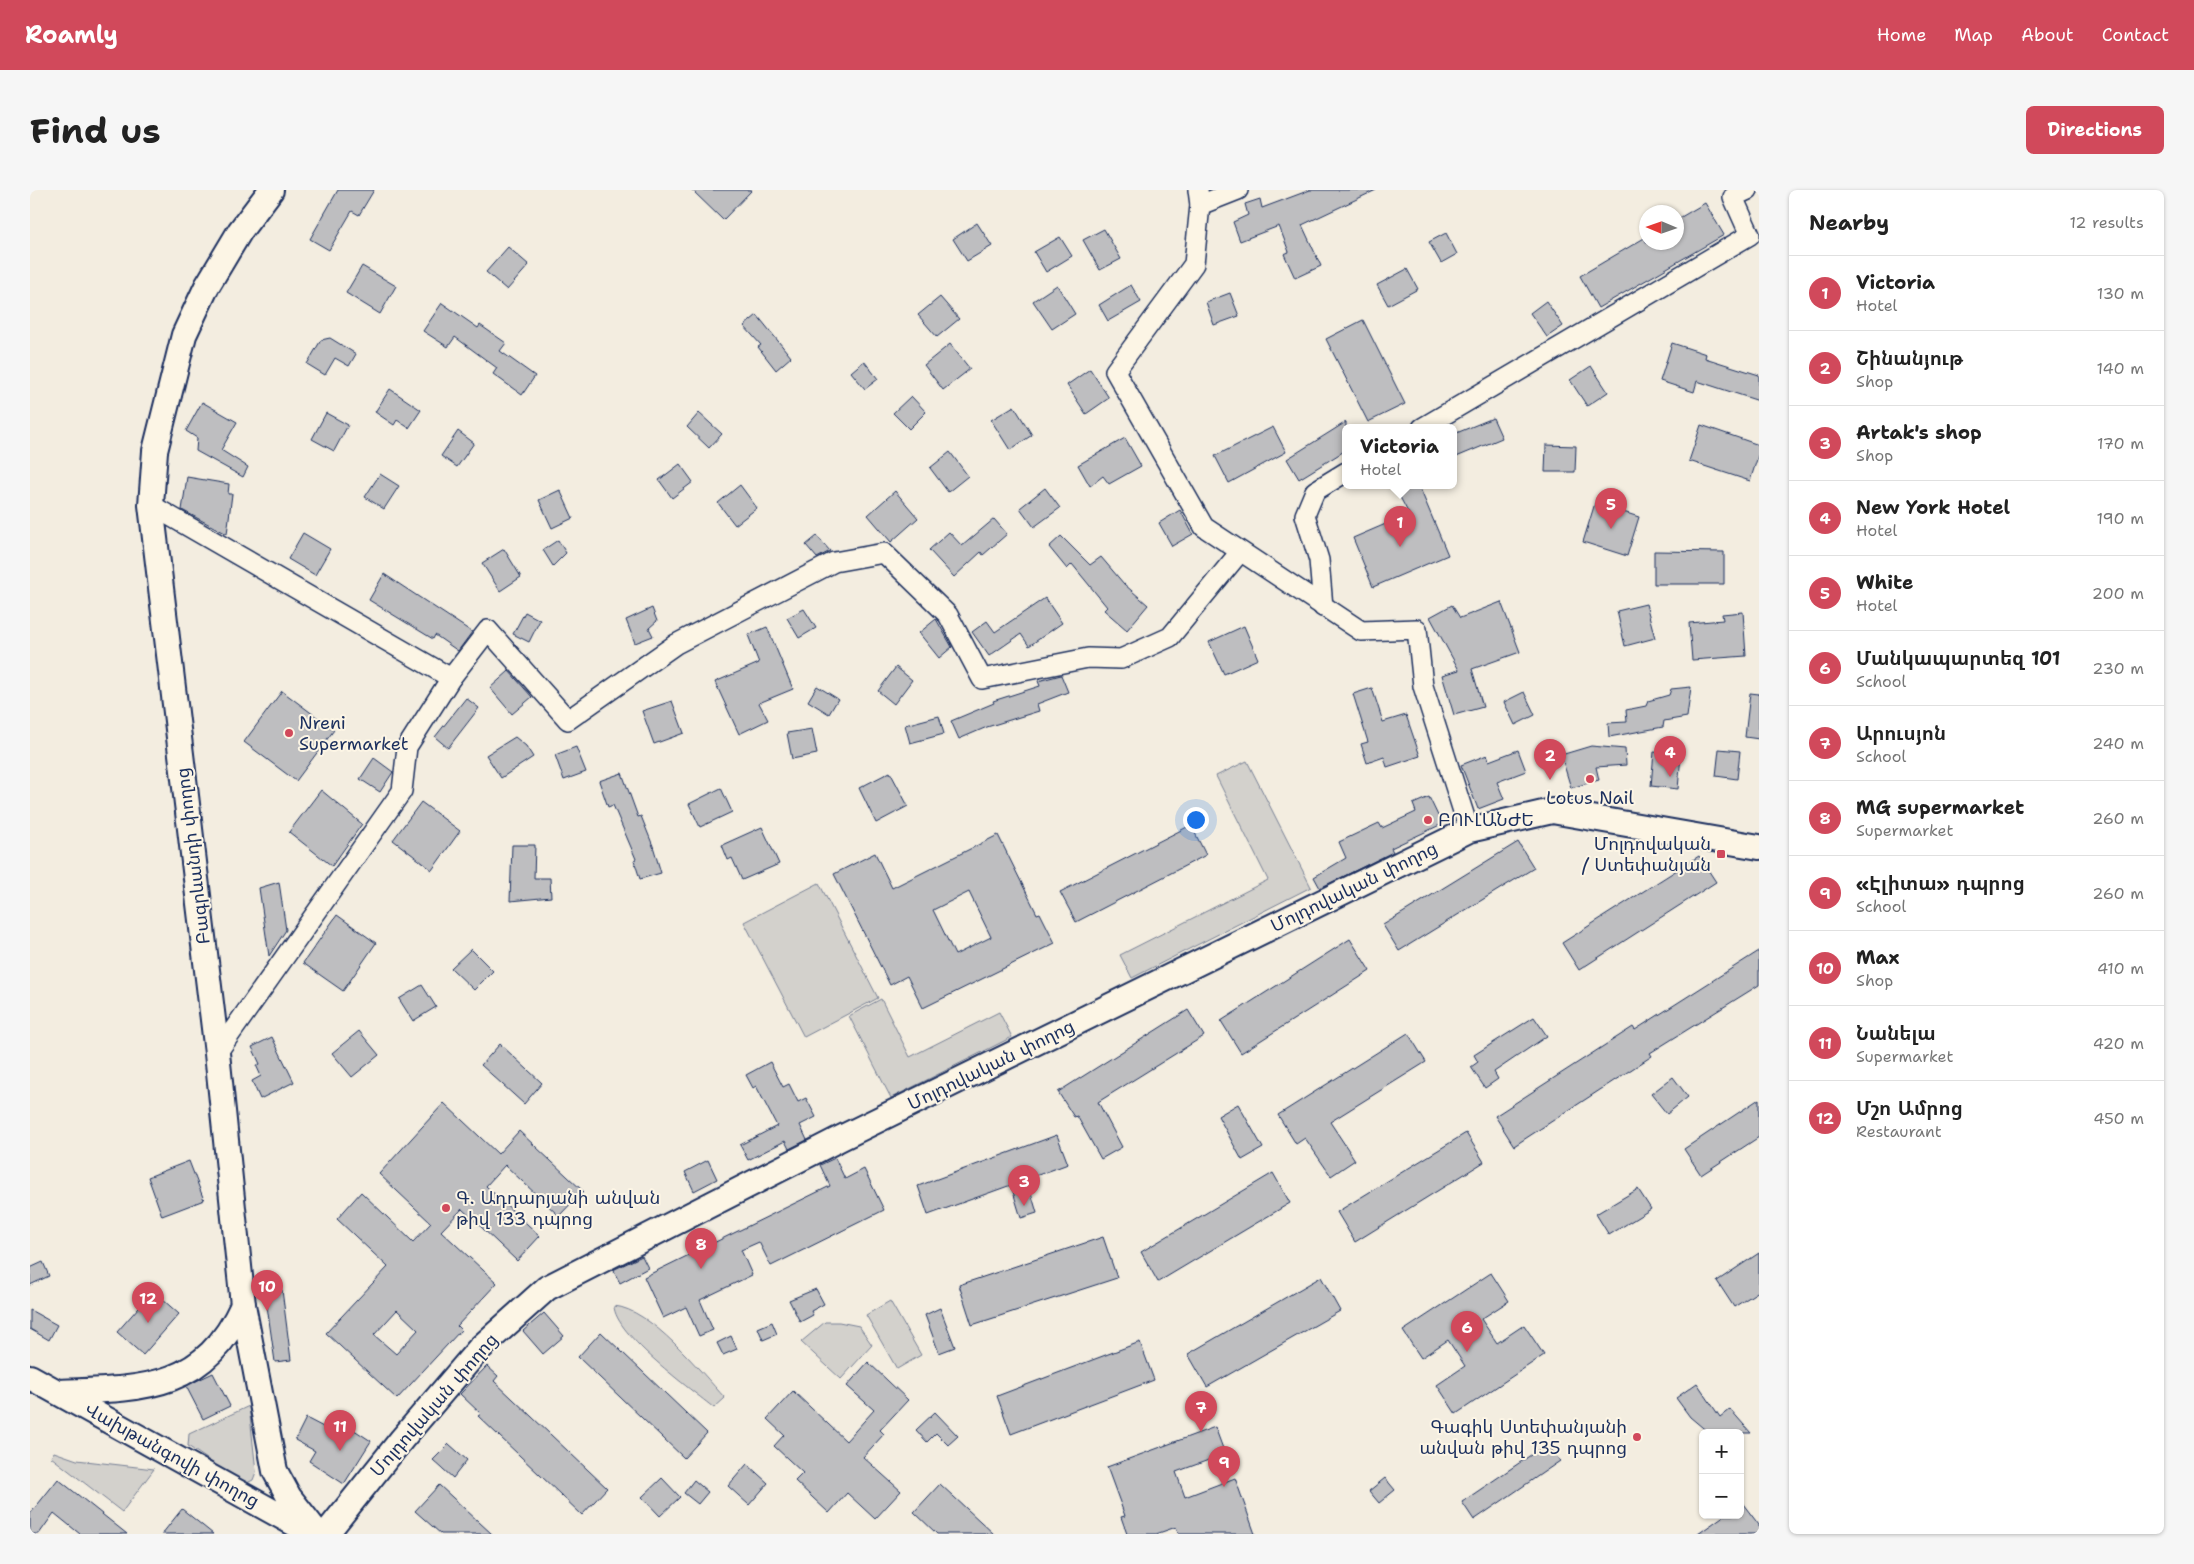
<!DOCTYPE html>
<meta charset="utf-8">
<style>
:root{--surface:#fff;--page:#f6f6f6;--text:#222;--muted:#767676;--line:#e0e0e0;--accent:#d1495b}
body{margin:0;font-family:"Shantell Sans","Noto Sans Armenian",sans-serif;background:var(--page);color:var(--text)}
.controls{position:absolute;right:15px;bottom:15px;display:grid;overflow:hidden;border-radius:8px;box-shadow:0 1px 4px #0004}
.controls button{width:45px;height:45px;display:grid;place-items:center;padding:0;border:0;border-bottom:1px solid var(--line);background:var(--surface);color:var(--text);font:25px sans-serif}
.compass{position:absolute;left:1609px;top:15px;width:45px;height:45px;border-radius:50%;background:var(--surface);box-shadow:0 1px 4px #0004;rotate:272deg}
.you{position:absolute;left:1165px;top:629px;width:18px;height:18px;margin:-12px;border:4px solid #fff;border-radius:50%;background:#1a73e8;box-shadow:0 0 0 8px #1a73e833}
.badge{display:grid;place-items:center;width:32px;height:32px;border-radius:50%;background:var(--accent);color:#fff;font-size:16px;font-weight:700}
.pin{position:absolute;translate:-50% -41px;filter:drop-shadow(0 1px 2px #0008)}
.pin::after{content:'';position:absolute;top:26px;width:18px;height:15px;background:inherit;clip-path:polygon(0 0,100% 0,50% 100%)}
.popup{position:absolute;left:1312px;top:234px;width:115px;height:65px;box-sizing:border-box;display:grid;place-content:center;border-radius:8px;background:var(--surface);filter:drop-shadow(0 1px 4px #0005);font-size:16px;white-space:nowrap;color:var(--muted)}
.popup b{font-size:19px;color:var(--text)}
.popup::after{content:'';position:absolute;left:50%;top:100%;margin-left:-10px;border:10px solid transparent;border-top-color:var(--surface)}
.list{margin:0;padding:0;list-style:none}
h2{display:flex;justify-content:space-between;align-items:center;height:65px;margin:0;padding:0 20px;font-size:21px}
h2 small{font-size:16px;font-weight:400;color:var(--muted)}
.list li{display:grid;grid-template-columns:32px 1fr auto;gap:15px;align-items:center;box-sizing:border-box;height:75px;padding:0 20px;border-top:1px solid var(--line)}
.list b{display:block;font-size:19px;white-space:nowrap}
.list p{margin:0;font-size:16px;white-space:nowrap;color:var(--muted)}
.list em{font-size:16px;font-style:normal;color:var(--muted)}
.map{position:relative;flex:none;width:1729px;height:1344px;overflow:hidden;border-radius:8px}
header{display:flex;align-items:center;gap:30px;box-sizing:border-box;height:70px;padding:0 25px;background:var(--accent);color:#fff}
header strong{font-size:24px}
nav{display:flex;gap:28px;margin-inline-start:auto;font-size:18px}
.intro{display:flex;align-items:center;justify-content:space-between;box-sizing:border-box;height:120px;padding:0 30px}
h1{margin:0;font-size:35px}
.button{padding:12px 22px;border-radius:8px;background:var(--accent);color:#fff;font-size:18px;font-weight:700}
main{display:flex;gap:30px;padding:0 30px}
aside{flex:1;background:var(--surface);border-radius:8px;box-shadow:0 1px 4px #0004}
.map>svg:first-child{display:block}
</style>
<header>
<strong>Roamly</strong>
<nav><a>Home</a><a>Map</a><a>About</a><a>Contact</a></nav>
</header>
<div class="intro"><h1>Find us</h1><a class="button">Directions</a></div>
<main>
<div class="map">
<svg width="1729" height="1344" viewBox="0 0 1729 1344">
<rect width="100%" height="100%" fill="#f3ede0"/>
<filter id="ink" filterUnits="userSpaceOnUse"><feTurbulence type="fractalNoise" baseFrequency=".02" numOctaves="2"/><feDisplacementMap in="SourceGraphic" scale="10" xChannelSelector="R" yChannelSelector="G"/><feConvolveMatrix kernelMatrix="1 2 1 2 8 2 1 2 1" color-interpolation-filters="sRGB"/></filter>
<g filter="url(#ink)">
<g fill="#d3d1cc" stroke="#778095">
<polygon points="1217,571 1281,697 1102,788 1090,765 1238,690 1186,586"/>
<polygon points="789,693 848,808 774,847 714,732"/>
<polygon points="851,809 880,867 969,822 982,847 861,908 819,826"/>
<polygon points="860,1111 891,1165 867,1179 836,1125"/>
<path d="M584,1116C621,1119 670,1181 695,1208L684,1218C662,1200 585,1145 584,1116Z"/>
<polygon points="795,1132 809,1132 829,1136 842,1155 811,1189 771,1152"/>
<polygon points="219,1216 226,1282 223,1290 217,1293 209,1291 158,1256 159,1244"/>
<polygon points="24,1262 47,1270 124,1279 92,1322 21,1267"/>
</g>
<g fill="#bebec0" stroke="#1b2f5e" fill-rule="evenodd">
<polygon points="308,0 344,0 329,25 322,21 299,60 280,49"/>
<polygon points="662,0 722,0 693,30"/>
<polygon points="1280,0 1346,0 1272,35 1291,76 1265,88 1254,64 1259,62 1249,36 1210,51 1203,32 1218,25 1215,14 1230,9 1232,18"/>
<polygon points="1675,13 1694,45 1568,118 1550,86 1616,47 1616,52 1646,52 1646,30"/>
<polygon points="947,33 962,56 937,71 923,49"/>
<polygon points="1074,39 1091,69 1070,80 1053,50"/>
<polygon points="1416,43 1427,64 1411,73 1399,52"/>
<polygon points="1030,47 1042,66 1016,82 1004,62"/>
<polygon points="478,57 499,75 477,100 456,82"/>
<polygon points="332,76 366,96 350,124 316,103"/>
<polygon points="1377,79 1388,99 1358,115 1347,95"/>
<polygon points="1027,95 1045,124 1022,139 1003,111"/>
<polygon points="1101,95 1111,112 1078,131 1069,115"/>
<polygon points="1200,103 1209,126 1184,135 1176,112"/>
<polygon points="910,107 929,129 907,147 888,125"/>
<polygon points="1516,111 1533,136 1517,147 1500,123"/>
<polygon points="412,113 448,138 450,135 476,153 470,161 505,186 492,205 463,184 467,178 425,147 418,157 393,141"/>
<polygon points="727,125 761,167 746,180 728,157 731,155 714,136"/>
<polygon points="1333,130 1375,214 1338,232 1296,149"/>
<polygon points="300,148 326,164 319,176 305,168 295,185 277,174 291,150"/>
<polygon points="1642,153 1676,164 1675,168 1729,185 1729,211 1667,191 1664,202 1630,191"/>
<polygon points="920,154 940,179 913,200 894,175"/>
<polygon points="834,171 848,189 835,199 821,182"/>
<polygon points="1561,176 1578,202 1557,216 1540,190"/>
<polygon points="1060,179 1079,208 1056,224 1037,195"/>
<polygon points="360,199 391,220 379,238 367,230 364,235 345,222"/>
<polygon points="881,206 896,222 879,239 863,223"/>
<polygon points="172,212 207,232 191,260 218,277 213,287 166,261 167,248 156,241"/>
<polygon points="984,216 1002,245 980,260 961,230"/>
<polygon points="296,223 318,235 304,261 282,249"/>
<polygon points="669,223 692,244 679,258 657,237"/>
<polygon points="1463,228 1472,248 1424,268 1424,244"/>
<polygon points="1316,232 1316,260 1269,289 1257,269"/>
<polygon points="1671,235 1729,255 1729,263 1720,291 1659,271"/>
<polygon points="1243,237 1256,262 1199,293 1185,266"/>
<polygon points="428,241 444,253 427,277 411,266"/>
<polygon points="1095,248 1111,276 1079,294 1073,286 1060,296 1048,275"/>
<polygon points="1516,255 1546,256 1545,282 1515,282"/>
<polygon points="920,262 938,286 918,302 900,278"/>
<polygon points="650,274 663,292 642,308 629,290"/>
<polygon points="350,284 369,296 354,319 335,307"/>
<polygon points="157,287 199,294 198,304 202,304 197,344 152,320"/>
<polygon points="710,295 727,318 705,335 688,313"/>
<polygon points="1364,296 1389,296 1418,365 1343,397 1323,348 1379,324"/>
<polygon points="1015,298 1030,318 1004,337 990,318"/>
<polygon points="530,300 543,328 522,338 509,310"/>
<polygon points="865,301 888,328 861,352 838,325"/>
<polygon points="1565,313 1609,327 1597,366 1553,352"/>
<polygon points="1150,320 1163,344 1142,356 1129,333"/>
<polygon points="964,329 977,344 953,365 951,362 924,387 899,360 919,342 932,356"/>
<polygon points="273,343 300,359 285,385 258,369"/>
<polygon points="787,346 800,361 787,368 776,355"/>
<polygon points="1031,346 1060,375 1071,367 1094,394 1118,415 1097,440 1074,420 1077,417 1042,374 1037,379 1019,357"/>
<polygon points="528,350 536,363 523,376 513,360"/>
<polygon points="474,359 491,387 470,401 452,373"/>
<polygon points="1624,361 1694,362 1694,394 1624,394"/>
<polygon points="354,384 442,442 428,461 405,445 403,449 339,410"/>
<polygon points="1015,408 1032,433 999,456 991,444 959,466 942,442 957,431 965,442"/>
<polygon points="1471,412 1490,462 1442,479 1453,517 1424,525 1412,485 1429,480 1400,427 1422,415 1430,428"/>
<polygon points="1616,414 1625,448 1595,456 1587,421"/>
<polygon points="622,418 627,431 619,438 623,446 605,453 596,430"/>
<polygon points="774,419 786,438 769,448 757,428"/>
<polygon points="495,422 510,430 499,452 483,444"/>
<polygon points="1713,422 1716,466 1662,470 1659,433 1693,430 1692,424"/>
<polygon points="906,429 922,457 909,468 889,443"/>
<polygon points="1214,436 1228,469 1194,484 1179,452"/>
<polygon points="737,437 763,499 729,513 738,530 709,544 685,492 729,473 718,445"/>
<polygon points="866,477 882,490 864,514 848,501"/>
<polygon points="479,481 502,507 482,524 460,498"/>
<polygon points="1031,485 1038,502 1007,514 1009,521 957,537 929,549 921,531 964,513 963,511 1010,496 1008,491"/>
<polygon points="787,496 808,509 799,524 778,511"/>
<polygon points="1661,497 1657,527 1634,531 1633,537 1579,547 1578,533 1597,532 1596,520 1616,516 1618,511 1639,505 1641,499"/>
<polygon points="1342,498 1353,532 1376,525 1390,566 1357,577 1354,567 1337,573 1331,554 1338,552 1323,504"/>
<polygon points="252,501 304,540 266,591 214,552"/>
<polygon points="1494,502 1505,525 1485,535 1474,512"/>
<polygon points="1720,503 1729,504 1729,549 1715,547"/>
<polygon points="436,508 449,518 418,558 405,547"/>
<polygon points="642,511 654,543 624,554 612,521"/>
<polygon points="909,526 914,544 880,553 875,535"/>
<polygon points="782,539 787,564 762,569 757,543"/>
<polygon points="485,547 496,556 503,567 471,588 456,565"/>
<polygon points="1561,556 1595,559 1596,575 1566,577 1569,590 1541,598 1531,565"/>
<polygon points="546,557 556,582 534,590 525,565"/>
<polygon points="1689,559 1710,561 1707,589 1686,586"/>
<polygon points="1488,560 1496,581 1467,592 1474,609 1448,619 1431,575 1457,565 1459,571"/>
<polygon points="1624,562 1651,565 1648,599 1621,596"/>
<polygon points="344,568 363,582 350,602 330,589"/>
<polygon points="860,582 878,616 846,633 829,598"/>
<polygon points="592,583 608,627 611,626 623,656 631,683 610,689 604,670 606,669 583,615 578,617 569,591"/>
<polygon points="691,598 702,622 670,637 659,614"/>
<polygon points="291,600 332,634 302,676 259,642"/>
<polygon points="1399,607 1412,634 1361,658 1363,662 1290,698 1284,687 1316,668 1309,652 1349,633 1352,638 1386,622 1383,614"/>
<polygon points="391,612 430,641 402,680 363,650"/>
<polygon points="1161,635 1176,665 1046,732 1030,702"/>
<polygon points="732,637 749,674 712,690 702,668 698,670 692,655"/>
<path d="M968,645L1007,724L1010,723L1025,753L893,818L877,786L860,795L804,684L845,663L862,698ZM939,702L961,747L925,765L903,720Z"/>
<polygon points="1488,652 1504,678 1369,761 1353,735"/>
<polygon points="482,655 505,655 504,688 520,688 521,707 480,711"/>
<polygon points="1669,666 1686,692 1549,780 1532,753"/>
<polygon points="249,692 256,740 239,766 229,698"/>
<polygon points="307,725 346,753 313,801 273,773"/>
<polygon points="1320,749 1340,781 1211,863 1191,831"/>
<polygon points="441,759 463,781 444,800 421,778"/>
<polygon points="1729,761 1729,795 1620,863 1622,866 1484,956 1465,926 1603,837 1605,840"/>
<polygon points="392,795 406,817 383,831 369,809"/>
<polygon points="1158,820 1174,846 1068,912 1092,957 1071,969 1047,926 1044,927 1028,902"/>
<polygon points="1504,827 1517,846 1464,882 1468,889 1455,898 1441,877 1448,872 1444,865"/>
<polygon points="329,841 349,865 322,887 302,863"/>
<polygon points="1378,843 1396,872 1300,932 1325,970 1301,986 1275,948 1266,954 1248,925"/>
<polygon points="242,847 264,892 230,909 222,891 231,886 226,875 230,874 222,857"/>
<polygon points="470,854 512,893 494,914 451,875"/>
<polygon points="740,872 753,897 759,894 768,912 776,908 786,927 770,935 777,950 759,959 755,951 718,970 710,955 747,936 726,896 723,898 716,885"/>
<polygon points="1643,887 1658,907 1637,924 1621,904"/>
<polygon points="1729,909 1729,947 1671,985 1654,959"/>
<path d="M414,913L468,964L489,941L553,1001L529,1026L475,975L456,996L510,1046L487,1071L432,1019L411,1041L467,1093L427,1136L431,1140L367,1209L296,1143L358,1077L307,1029L331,1002L383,1052L401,1033L349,984ZM367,1120L388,1140L366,1164L344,1145Z"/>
<polygon points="1208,914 1233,958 1212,970 1188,926"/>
<polygon points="1436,943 1454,972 1325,1052 1307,1022"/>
<polygon points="1027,945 1038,974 997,989 1007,1023 991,1028 981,995 898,1025 888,996"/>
<polygon points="805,968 815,989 834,979 854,1020 741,1076 729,1052 711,1060 722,1085 670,1110 683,1140 669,1146 656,1117 633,1128 614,1087 800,996 790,975"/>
<polygon points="678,970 687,989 664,1001 655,982"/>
<polygon points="159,971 174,1010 132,1026 118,987"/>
<polygon points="1243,983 1260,1013 1128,1092 1111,1062"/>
<polygon points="1608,999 1621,1019 1579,1045 1566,1024"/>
<polygon points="1073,1047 1087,1088 942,1135 929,1095"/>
<polygon points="1729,1063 1729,1101 1704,1117 1687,1091"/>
<polygon points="612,1066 618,1078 590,1093 583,1080"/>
<polygon points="13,1072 19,1086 0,1095 0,1078"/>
<polygon points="1461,1083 1479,1111 1451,1129 1467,1153 1494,1135 1514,1165 1426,1224 1407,1195 1435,1176 1418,1150 1391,1168 1373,1141"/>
<polygon points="1291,1087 1310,1121 1177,1197 1158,1164"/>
<polygon points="786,1099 794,1114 781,1121 783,1125 770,1132 759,1110"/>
<polygon points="252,1100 261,1170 245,1172 235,1102"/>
<polygon points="123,1101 149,1124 113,1165 87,1142"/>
<polygon points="910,1118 925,1157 909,1163 895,1125"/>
<polygon points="0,1120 27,1135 19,1150 0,1139"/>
<polygon points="514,1123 534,1146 513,1164 493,1141"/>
<polygon points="742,1132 747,1144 733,1150 728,1138"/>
<polygon points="571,1142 677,1243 654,1268 548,1167"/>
<polygon points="701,1146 707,1159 693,1165 687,1153"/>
<polygon points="1110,1152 1124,1190 981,1244 967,1206"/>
<polygon points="838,1172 878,1210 850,1240 854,1244 833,1267 871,1301 845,1329 817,1303 799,1323 765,1291 773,1283 744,1256 754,1245 737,1229 763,1201 816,1251 844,1220 817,1196"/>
<polygon points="457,1176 468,1186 464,1191 577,1298 552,1325 448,1226 451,1224 430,1204"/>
<polygon points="183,1183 200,1216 173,1229 156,1196"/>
<polygon points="1667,1193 1690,1227 1700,1219 1721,1243 1679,1243 1660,1227 1646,1208"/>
<polygon points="905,1222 928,1246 918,1255 906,1243 897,1252 886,1240"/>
<polygon points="276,1228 299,1240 306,1228 341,1251 314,1294 279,1271 285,1261 265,1250"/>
<polygon points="1185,1237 1195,1264 1146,1282 1155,1307 1205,1288 1225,1344 1149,1344 1146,1337 1126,1344 1097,1344 1091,1327 1095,1326 1077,1277"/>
<polygon points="419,1254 437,1270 423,1288 403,1270"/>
<polygon points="1517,1254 1530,1271 1444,1330 1432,1312"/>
<polygon points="717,1274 738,1293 719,1315 698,1296"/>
<polygon points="632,1288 650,1307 630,1326 612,1307"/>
<polygon points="1355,1288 1365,1300 1349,1313 1339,1301"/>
<polygon points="28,1289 97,1344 50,1344 24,1323 9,1344 0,1344 0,1324"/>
<polygon points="664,1290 678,1302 668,1314 654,1303"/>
<polygon points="910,1294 964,1344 907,1344 884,1322"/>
<polygon points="409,1295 462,1344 411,1344 385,1321"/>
<polygon points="1710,1310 1729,1335 1729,1344 1668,1344 1695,1325 1710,1325"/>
<polygon points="152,1319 183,1344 132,1344"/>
</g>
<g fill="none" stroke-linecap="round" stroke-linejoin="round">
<defs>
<g id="minor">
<polyline points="1168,0 1170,15 1164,74 1085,181 1174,337 1331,441 1387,439 1393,496 1439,640"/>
<polyline points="1170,15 1208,0"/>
<polyline points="1392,238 1720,45 1703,7 1718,0"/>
<polyline points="121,315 421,488 458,440 538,530 646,454 804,372 854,363 918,425 952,489 1058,468 1091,469 1140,447 1210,362"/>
<polyline points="1293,417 1289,370 1275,325 1285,301 1316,282"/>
<polyline points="187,863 372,601 377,557 421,488"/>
</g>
<g id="tertiary">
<polyline points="241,0 210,41 177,96 154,145 125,261 121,315 187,863 213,1115 245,1281 259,1307 288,1344"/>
<polyline points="0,1187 283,1344"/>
<path d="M28,1202C111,1199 174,1201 213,1115"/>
<polyline points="296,1344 372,1249 449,1159 517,1098 811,948 1439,640 1522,621 1729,657"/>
</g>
</defs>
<use href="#minor" stroke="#1b2f5e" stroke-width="22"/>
<use href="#tertiary" stroke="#1b2f5e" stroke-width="28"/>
<use href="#minor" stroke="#fcf5e5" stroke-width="19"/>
<use href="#tertiary" stroke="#fcf5e5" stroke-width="24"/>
</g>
</g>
<g fill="#d1495b" stroke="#fcf5e5" stroke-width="2">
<circle cx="259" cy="543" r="5"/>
<circle cx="1560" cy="589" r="5"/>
<circle cx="1398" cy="630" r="5"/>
<rect x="1686" y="659" width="10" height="10" rx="2.5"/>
<circle cx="416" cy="1018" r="5"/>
<circle cx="1607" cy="1247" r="5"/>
</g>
<g text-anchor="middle" stroke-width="4" stroke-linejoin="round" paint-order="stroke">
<g font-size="18" fill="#1b2f5e" stroke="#fcf5e5" text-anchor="start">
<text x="269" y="539">Nreni<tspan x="269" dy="21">Supermarket</tspan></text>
<text x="1560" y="614" text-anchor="middle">Lotus Nail</text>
<text x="1408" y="636">ԲՈՒԼԱՆԺԵ</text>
<text x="1681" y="660" text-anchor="end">Մոլդովական<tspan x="1681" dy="21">/ Ստեփանյան</tspan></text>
<text x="426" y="1014">Գ. Ադդարյանի անվան<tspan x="426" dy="21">թիվ 133 դպրոց</tspan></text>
<text x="1597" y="1243" text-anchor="end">Գագիկ Ստեփանյանի<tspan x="1597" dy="21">անվան թիվ 135 դպրոց</tspan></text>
</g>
<g font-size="18" fill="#1b2f5e" stroke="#fcf5e5">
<text transform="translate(163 666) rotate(-97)" y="6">Բագրևանդի փողոց</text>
<text transform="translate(1324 697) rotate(-26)" y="6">Մոլդովական փողոց</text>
<text transform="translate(961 875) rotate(-26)" y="6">Մոլդովական փողոց</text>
<text transform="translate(404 1215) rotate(-49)" y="6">Մոլդովական փողոց</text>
<text transform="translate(142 1265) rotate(29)" y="6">Վախթանգովի փողոց</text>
</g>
</g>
</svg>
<div class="controls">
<button>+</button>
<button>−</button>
</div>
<svg class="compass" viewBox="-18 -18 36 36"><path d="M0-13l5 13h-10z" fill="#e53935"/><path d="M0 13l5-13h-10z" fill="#767676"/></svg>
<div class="you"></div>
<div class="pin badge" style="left:1370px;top:357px">1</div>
<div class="popup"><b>Victoria</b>Hotel</div>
<div class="pin badge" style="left:1520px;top:590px">2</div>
<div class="pin badge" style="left:994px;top:1016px">3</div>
<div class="pin badge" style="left:1640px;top:587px">4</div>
<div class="pin badge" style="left:1581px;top:339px">5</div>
<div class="pin badge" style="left:1437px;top:1162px">6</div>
<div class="pin badge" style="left:1171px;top:1242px">7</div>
<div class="pin badge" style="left:671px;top:1079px">8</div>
<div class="pin badge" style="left:1194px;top:1297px">9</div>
<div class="pin badge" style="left:237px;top:1121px">10</div>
<div class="pin badge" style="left:310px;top:1261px">11</div>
<div class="pin badge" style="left:118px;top:1133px">12</div>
</div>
<aside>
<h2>Nearby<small>12 results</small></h2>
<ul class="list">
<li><span class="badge">1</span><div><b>Victoria</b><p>Hotel</p></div><em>130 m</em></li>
<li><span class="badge">2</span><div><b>Շինանյութ</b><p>Shop</p></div><em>140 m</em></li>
<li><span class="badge">3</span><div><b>Artak's shop</b><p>Shop</p></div><em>170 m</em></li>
<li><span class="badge">4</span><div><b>New York Hotel</b><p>Hotel</p></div><em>190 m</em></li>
<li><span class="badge">5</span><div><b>White</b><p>Hotel</p></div><em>200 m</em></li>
<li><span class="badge">6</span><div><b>Մանկապարտեզ 101</b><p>School</p></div><em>230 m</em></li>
<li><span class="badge">7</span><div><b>Արուսյոն</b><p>School</p></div><em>240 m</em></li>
<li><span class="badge">8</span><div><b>MG supermarket</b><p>Supermarket</p></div><em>260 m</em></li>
<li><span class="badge">9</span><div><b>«Էլիտա» դպրոց</b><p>School</p></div><em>260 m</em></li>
<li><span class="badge">10</span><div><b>Max</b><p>Shop</p></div><em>410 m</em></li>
<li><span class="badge">11</span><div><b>Նանելա</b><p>Supermarket</p></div><em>420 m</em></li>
<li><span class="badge">12</span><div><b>Մշո Ամրոց</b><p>Restaurant</p></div><em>450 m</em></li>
</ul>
</aside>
</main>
